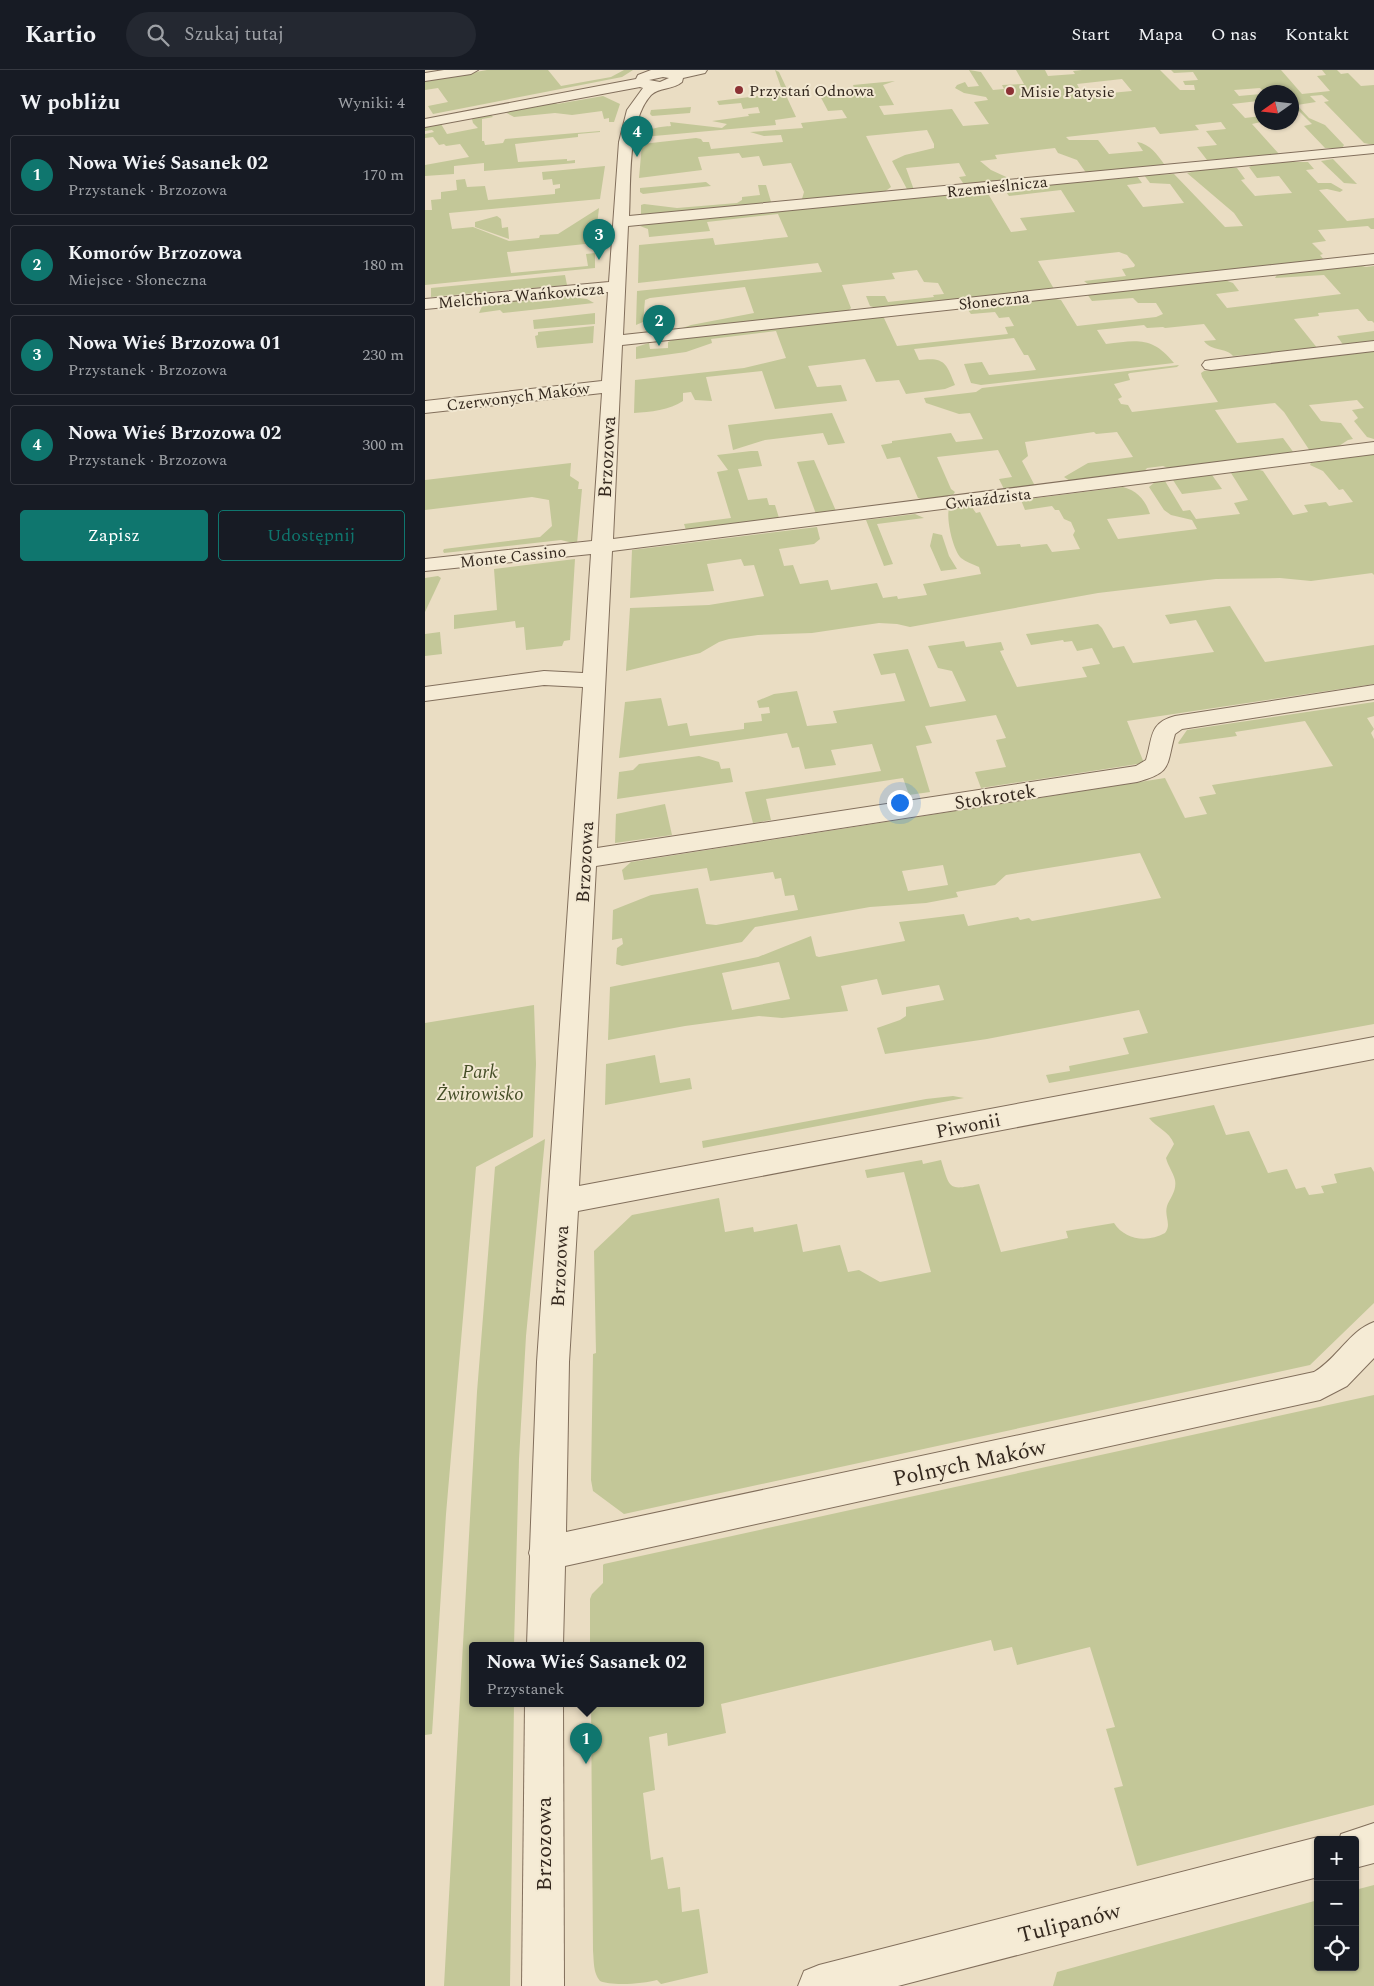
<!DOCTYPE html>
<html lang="pl">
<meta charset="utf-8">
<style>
:root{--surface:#171b24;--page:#242831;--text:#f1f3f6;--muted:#9ea1a6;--line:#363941;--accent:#0f766e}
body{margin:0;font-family:Spectral,serif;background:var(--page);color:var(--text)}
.controls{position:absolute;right:15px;bottom:15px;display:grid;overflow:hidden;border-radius:5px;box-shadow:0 1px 4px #0004}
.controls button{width:45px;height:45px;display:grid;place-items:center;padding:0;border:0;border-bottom:1px solid var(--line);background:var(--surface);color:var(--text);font:25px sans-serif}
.compass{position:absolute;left:829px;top:15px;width:45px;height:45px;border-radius:50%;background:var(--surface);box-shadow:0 1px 4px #0004;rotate:256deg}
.you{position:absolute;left:474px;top:732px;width:18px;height:18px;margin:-12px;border:4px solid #fff;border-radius:50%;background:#1a73e8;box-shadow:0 0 0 8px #1a73e833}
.badge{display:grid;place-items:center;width:32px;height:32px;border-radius:50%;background:var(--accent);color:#fff;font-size:16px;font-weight:700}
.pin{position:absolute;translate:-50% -41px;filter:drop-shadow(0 1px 2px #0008)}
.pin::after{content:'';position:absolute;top:26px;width:18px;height:15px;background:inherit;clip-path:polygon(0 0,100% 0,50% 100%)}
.popup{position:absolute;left:44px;top:1572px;width:235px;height:65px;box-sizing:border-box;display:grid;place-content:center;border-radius:5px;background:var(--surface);filter:drop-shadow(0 1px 4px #0005);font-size:16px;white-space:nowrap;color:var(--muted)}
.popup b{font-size:19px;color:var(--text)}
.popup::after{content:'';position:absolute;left:50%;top:100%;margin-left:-10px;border:10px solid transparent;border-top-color:var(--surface)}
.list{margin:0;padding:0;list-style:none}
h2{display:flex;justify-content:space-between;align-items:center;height:65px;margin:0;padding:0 20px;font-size:21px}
h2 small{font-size:16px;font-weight:400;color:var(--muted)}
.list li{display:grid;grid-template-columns:32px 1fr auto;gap:15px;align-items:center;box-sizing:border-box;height:80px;margin:0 10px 10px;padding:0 10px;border:1px solid var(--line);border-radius:5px}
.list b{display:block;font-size:19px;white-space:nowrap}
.list p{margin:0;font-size:16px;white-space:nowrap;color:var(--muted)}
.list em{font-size:16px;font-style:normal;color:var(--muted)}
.actions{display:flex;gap:10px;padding:15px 20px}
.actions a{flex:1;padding:11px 0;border:1px solid var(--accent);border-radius:5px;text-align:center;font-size:18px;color:var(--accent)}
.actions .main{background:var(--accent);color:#fff}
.icon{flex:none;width:28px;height:28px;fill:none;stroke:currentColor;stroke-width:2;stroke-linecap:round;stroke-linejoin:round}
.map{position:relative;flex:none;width:949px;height:1916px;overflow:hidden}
header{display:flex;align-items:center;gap:30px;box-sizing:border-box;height:70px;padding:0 25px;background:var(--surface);border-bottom:1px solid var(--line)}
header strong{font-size:24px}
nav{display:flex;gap:28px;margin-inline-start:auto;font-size:18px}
.search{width:350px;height:45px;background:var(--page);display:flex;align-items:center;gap:12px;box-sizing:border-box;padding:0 18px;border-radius:28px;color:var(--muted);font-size:19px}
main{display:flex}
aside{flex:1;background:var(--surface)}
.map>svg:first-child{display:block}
</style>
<header>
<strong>Kartio</strong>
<div class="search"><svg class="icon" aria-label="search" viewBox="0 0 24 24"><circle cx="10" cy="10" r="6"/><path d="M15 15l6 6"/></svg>Szukaj tutaj</div>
<nav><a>Start</a><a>Mapa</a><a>O nas</a><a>Kontakt</a></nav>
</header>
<main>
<aside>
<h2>W pobliżu<small>Wyniki: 4</small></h2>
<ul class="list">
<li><span class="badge">1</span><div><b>Nowa Wieś Sasanek 02</b><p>Przystanek · Brzozowa</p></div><em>170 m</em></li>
<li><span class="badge">2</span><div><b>Komorów Brzozowa</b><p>Miejsce · Słoneczna</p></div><em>180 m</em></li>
<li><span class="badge">3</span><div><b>Nowa Wieś Brzozowa 01</b><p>Przystanek · Brzozowa</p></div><em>230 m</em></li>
<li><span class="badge">4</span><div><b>Nowa Wieś Brzozowa 02</b><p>Przystanek · Brzozowa</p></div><em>300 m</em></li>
</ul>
<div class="actions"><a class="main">Zapisz</a><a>Udostępnij</a></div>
</aside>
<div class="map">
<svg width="949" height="1916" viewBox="0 0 949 1916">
<rect width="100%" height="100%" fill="#eaddc3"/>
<g fill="#c3c798" fill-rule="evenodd">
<polygon points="62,0 123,0 136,16 186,7 199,0 208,0 197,7 8,44 3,36 23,32 13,18 0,20 0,11"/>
<path d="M350,0L354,2L362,19H359V21L371,47L350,50L351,55L218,67C222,57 236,57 246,56L245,52L297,58L302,54L287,51L324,46L323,44L335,43L333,37L318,39L316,33L294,35L292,31L358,23Z"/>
<path d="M544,0L556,2L568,20L579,19L577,15L599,14L591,0H620L623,6L650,4L648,1L657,0H735L755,20H770L769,15H760L758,11L773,10L768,2L749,3L746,0H856L877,24L905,21L892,6L901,5L897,0H912L916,4L923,3L936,16L949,15V75L939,73L899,32L904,31L897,25L885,26L891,32L872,35L884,48L900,55L919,75L917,78H900L879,56L887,54L874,41L867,42L866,22H839L835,18L809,20L814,26L836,24V35L833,31L807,34L820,48L836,46V52L827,54L854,84L782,90L772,77L792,75L781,61L801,59L796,52L770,55L774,60L735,64L730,57L641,67L644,70H673L684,84L718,81L712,72C725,74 732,84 739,94L733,96L662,104L652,90L633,83L630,78L570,85L572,89L555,91L566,100L590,111L540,116L534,107L541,106L534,93L481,98L489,120L483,121L467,91L480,85L509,78V74L502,60L441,66L466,117L458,123L384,131L377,129L379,122L366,93L338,96L334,86L317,88L314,83L273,87L277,100L214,108L217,74L271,68L276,69L278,72H284L286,79L358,72L356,65L339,66L325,62L378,58L376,53L422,48L417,40L403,41L394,24L430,21L428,15L470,11L458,15L469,35L454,36L459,45L527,39L538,56L564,54L549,32L563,30L561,27L539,23L530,18L532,15L540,12L543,17L554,16ZM697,9L707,21L664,25L661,20H655L652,14Z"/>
<polygon points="178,26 195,34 189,52 184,52 184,48 179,49 177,41 147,45 130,43 89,47 80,42 130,32 132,34"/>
<polygon points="266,37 265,43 227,46 225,44 226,40"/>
<polygon points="65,44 68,47 57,49 57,71 59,71 60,75 78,73 80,69 175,61 175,62 153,64 153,67 90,74 93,92 142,89 142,91 150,90 150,93 59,101 59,93 29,96 29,104 0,106 0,95 44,87 35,74 21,76 19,74 14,75 8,67 0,68 0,64 9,62 7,60 0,61 0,57 16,54 22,64 53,58 48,53 47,49"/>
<polygon points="908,89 932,114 919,113 896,91"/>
<polygon points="867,90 870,92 883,92 889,99 881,100 893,113 906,113 918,120 915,122 902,119 894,120 922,151 949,148 949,159 946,159 943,156 893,160 901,171 887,173 898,184 895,185 899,190 664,215 659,211 701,206 697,199 709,197 710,195 702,185 694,182 613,191 629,219 451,238 445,236 441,226 460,226 463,232 509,227 508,225 519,224 513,213 499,212 492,200 467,203 470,209 417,215 426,238 423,241 255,259 266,255 329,243 320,217 225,228 220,230 218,252 211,255 212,221 397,202 393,193 213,213 214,175 288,168 290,175 363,167 353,144 282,152 285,161 224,167 223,159 215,156 224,153 562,119 568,121 562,122 586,162 602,160 595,148 650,142 636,120 584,126 579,119 585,117 712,106 717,113 702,115 718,137 759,133 745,114 725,113 719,105 749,104 800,157 818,156 809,143 762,103 790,97 812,98 820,109 816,110 830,126 867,123 854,106 832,108 824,97 830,94"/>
<polygon points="180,96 175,129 24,143 27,159 48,157 84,171 114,168 115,165 133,164 174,138 170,173 82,182 86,203 163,196 161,184 170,183 170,198 0,215 0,140 7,140 6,130 16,129 16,122 32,120 31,110 40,109 42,117 60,116 63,130 130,124 130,119 135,118 135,114 128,115 127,109 118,110 117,102"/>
<polygon points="281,112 286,116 218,124 215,122 215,118"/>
<polygon points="333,115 341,115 347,135 216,145 216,135 219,134 252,138 312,133 317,130 317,127 335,125"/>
<polygon points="72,146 76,149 77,158 83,157 84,169 50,157 50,152"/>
<path d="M933,195L941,197L949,196V253L947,251H943L933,239L893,243L894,246L869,249L893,279L808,286C801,277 787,282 779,271L791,270L779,254L740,258L738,257L722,258L719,255L672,260L681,274C711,270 728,266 749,293L556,315L546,313L539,294L557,292L564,305L611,300L603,285H599L589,268L489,279L494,290C519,287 521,292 530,315L520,319L481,324L474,310L451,312L440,289L383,296L392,317L416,315L422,331L350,339L337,301L281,307L287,331L270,330L266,322L258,323V331C245,340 225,342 209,343L210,310L319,298L361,288L351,261L286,269L287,273L261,282L211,289V277L224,273L225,279L243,278V272L249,269L455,247L459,248L472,276L583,264L580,257L589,256L584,247L574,248L570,242L546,244L543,240L537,238L626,228L636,230L652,256L731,247L738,244L731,233H713L708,228L667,231L662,224L797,209L808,213L814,221L791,224L802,238L916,224L899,205L850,208L853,203Z"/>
<polygon points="140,205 142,215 6,227 6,218"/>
<polygon points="144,223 145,227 162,229 169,233 78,243 75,240 54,243 59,232"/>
<polygon points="170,243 170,254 109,259 108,250"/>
<polygon points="169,256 168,273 112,278 110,266 113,265 113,262"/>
<polygon points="949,261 949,272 919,276 912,266"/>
<polygon points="949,280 949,369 942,367 929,351 933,348 927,340 939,338 932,330 884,335 896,351 916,353 928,369 923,370 911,378 885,381 859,342 850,333 790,340 812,373 858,368 869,383 745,399 738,396 722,398 719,402 645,411 639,407 663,393 708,387 692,362 671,364 669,362 600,372 603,386 597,391 610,416 579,419 574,409 587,407 573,380 512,387 526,419 530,422 527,426 500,430 493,428 475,387 462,389 456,375 467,373 467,371 526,363 531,372 558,369 545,343 534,344 501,333 499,328 551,322 557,318 599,313 754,295 752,297 705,303 703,304 705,310 689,314 697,327 693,329 696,334 703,335 707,342 793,332 777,307 776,303 779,301"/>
<polygon points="407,343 420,373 403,375 398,363 340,370 308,380 303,355"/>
<polygon points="326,381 333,381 337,396 313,399 323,430 342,428 344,435 350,435 354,448 261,460 259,454 306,448 292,402 303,400 292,385"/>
<path d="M949,384V505L947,503L886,511L855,508L791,509L673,523L485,557L472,554L454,553L387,563L333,565L304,569L294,572L275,583L201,601L205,538L284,535L339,526L329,495L319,496L316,489L282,494L289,521L205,528L207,480L392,457L395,469L389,474L354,479L359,496L368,495L375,514L403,510L406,520L452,513L458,528L472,526L473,529L502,525L498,514L556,504L554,497C548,494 541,492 536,488C528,480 521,449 524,439L546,436L551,443L555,442L572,476L595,474L596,477L622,474L627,482L655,479L648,465L650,461L646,452L639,449L634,440H630L627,436L600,440L596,430L698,417C712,421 720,429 725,444L682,449L693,469L772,459L767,450L746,445L739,440L724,417L730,412L740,411L758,441L765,440L771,449L815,444L809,433L823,430L806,403L831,399L838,401L868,445L883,442L879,435L901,432L904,436L928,432L918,419L914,420L898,401L885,395L886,393Z"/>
<polygon points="389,390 411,441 391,444 372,392"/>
<polygon points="146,393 145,406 154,412 153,419 157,419 152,474 136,470 19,483 18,481 19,479 115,467 127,456 124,430 107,427 0,440 0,410"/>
<polygon points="787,405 797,419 757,424 748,410"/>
<polygon points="490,444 499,448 452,454 468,494 459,496 441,450"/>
<polygon points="508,463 517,465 524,486 532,499 516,501 505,476"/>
<polygon points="150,489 145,570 139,571 137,576 101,580 99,557 91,558 90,551 29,559 29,545 72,540 69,499"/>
<polygon points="13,506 16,508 0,542 0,508"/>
<polygon points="805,536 840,592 949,575 949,614 702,651 719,693 556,718 550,702 581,697 571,670 581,668 571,645 500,656 507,673 491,676 505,722 484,725 478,708 341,729 346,750 328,753 320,722 456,701 447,674 406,680 411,695 380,699 374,677 367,678 362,663 194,688 200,632 236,628 243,656 262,653 265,666 319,659 319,653 337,651 336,644 345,643 344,637 334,638 332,631 349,624 372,621 382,656 412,653 408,641 480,631 470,603 456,605 448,584 483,579 505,637 541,631 527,601 513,598 503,576 539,571 541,577 576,572 579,580 575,581 592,617 662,607 657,597 675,594 667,578 652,581 647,571 639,572 638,570 606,575 601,564 673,554 677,558 688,578 699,576 708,593 789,582 771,550 745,554 740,545"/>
<polygon points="15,562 17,584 0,586 0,564"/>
<path d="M949,632V646L942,648L949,659L946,663L949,669V954L624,1013L621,1005L645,1001L644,996L704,984L698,968L723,963L714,940L562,969L460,984L452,958L475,950L481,946V937L519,930L514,915L457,925L452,909L416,916L423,941L357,948L334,946L260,956L183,970L185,917L333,887L386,866L391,886L394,887L480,871L474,852L539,844L543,856L593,847L595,850L604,848L607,851L736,828L715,783L581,805L570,815L531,822L533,827L501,833L445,837L330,857L317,872L197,896L191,894L192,878L198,874L197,868L187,870L188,840L226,825L273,818L281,854L291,855L373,840L369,825L360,826L356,808L350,809L348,802L285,811L282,798L199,810L197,800L206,792L740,708L760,748L782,744L774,727L791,724L787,715L908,696L880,651L810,662L812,666L754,674L753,673L762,660ZM518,795L523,815L483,821L477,801ZM354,892L365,929L307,940L297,903Z"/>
<polygon points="274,686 294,692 296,699 305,698 308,712 192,729 194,702 208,700 214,694"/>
<polygon points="240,734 247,765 190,773 191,744"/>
<polygon points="109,935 111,994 108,1067 51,1097 21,1444 7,1664 0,1665 0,953"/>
<polygon points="230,985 235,1013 265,1008 267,1019 180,1035 181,994"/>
<polygon points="528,1026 539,1028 278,1078 277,1071 501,1029"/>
<path d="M789,1035L801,1065L824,1061L843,1103L862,1099L871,1119L880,1117L884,1125L899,1123L896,1116L912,1113L909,1104L946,1097L949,1102V1233L885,1295L199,1444L168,1421L166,1410L168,1284L171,1283L169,1181L207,1145L294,1128L300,1162L328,1157L329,1162L372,1154L378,1182L415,1175L423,1202L434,1200L455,1212L506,1202L479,1102L442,1108L440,1100L497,1090L498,1094L516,1090C525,1119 523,1121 554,1114L576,1182L643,1168L641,1161L689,1153C700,1170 722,1173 740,1163C747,1154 739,1147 742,1136C745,1128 752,1121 750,1110C748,1102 743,1096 741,1088L749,1074C744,1061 732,1058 724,1048Z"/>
<polygon points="120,1069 101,1266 94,1389 89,1575 47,1575 47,1633 89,1633 85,1916 19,1916 52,1322 70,1097"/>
<path d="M949,1325V1735L712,1796L689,1718L698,1716L681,1659L690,1657L665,1577L592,1595L587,1577L569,1581L566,1570L296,1634L301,1663L243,1676L242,1663L224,1667L230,1720L218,1723L226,1790L238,1787L243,1819L255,1817L257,1842L274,1839L283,1903L236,1914L232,1910C219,1914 185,1916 175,1911C168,1903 169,1891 168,1881L166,1633H275V1575H165V1529L167,1524L178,1513V1495L179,1494Z"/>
<polygon points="949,1815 949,1916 628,1916 632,1902 893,1830 893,1897 930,1897 930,1820"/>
</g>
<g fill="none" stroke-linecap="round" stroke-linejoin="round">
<defs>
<g id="minor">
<polygon points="19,0 53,0 46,4 0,11 0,3"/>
<path d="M226,0H282L280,3L258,8L257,12C248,20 234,17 226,25C202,51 206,113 204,146L949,75V83L203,156L198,265L949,184V194L197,275L188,469L949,372V384L187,481L172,778L711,696L721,690C728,669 723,653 750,646L949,615V629L757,659L750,664C741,696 748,702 712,712L171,796L154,1116L949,967V989L153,1141L144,1292L141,1462L889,1302C912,1289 924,1261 949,1252V1288L922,1316L895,1330L140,1496L138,1575H102L105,1486L104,1483L105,1479L112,1292L158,617L119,615L0,631V617L119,601L158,603L166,484L0,501V489L167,471L177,323L0,343V331L177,311L183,222L0,239V229L184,212L194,72L202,40L218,18L215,17L0,57V49L211,9L213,5ZM238,7L244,8L235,12L224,10Z"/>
<polygon points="949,271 949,281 786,300 780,299 777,295 780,291 786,290"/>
<polygon points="100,1633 138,1633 139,1916 97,1916"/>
<polygon points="949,1753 949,1793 930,1798 930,1770 914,1770 916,1764"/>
<polygon points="893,1767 899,1770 893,1770 893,1807 473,1916 373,1916 379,1901 394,1895"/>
</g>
</defs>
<use href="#minor" stroke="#826f5c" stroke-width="2"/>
<use href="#minor" fill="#f5ebd5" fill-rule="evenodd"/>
</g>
<g fill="#8c3134" stroke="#f2e8d2" stroke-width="2">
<circle cx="314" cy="20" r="5"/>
<circle cx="585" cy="21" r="5"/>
</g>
<g text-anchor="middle" stroke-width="4" stroke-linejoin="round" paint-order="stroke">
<g font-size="16" fill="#34281e" stroke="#f2e8d2" text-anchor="start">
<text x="324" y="26">Przystań Odnowa</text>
<text x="595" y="27">Misie Patysie</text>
</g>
<g font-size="16" fill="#34281e" stroke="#f2e8d2">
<text transform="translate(572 116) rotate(-6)" y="6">Rzemieślnicza</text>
<text transform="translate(96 225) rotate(-5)" y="6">Melchiora Wańkowicza</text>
<text transform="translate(569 230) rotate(-6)" y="6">Słoneczna</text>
<text transform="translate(93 326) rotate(-7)" y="6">Czerwonych Maków</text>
<text transform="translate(563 428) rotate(-7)" y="6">Gwiaździsta</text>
<text transform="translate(88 486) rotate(-6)" y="6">Monte Cassino</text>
</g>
<g font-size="19" fill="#34281e" stroke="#f2e8d2">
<text transform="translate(181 387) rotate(-87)" y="7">Brzozowa</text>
<text transform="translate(570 726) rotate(-9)" y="7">Stokrotek</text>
<text transform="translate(159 792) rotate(-87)" y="7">Brzozowa</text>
<text transform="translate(543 1055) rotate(-11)" y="7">Piwonii</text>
<text transform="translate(134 1196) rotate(-87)" y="7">Brzozowa</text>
</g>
<g font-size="19" font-style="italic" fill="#454e27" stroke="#f2e8d2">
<text x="55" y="1008">Park<tspan x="55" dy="22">Żwirowisko</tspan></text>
</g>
<g font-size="22" fill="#34281e" stroke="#f2e8d2">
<text transform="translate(544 1392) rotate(-12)" y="8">Polnych Maków</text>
<text transform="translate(118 1774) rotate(-90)" y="8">Brzozowa</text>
<text transform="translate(644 1852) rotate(-14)" y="8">Tulipanów</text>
</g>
</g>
</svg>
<div class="controls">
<button>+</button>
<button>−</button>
<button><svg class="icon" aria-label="locate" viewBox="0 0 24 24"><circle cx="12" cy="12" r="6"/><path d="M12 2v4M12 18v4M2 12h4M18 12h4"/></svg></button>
</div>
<svg class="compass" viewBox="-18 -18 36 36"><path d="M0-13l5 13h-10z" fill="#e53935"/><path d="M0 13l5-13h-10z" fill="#9ea1a6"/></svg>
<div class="you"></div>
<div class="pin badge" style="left:161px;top:1694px">1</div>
<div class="popup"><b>Nowa Wieś Sasanek 02</b>Przystanek</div>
<div class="pin badge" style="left:234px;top:276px">2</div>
<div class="pin badge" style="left:174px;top:190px">3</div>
<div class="pin badge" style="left:212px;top:87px">4</div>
</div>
</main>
